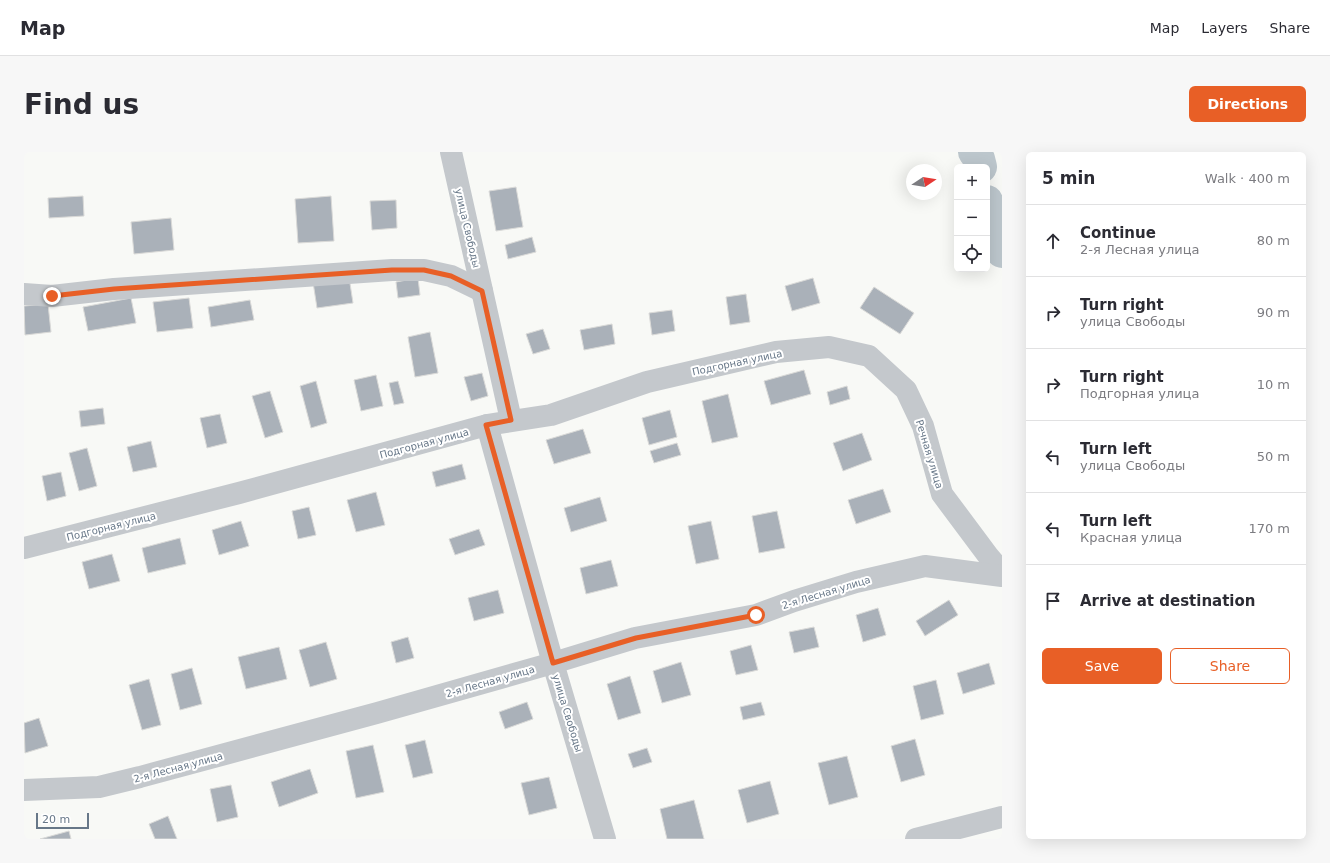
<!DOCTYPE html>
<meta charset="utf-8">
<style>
:root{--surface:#fff;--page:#f7f7f7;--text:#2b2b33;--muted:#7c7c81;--line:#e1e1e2;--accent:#e85f26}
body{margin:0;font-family:"DejaVu Sans",sans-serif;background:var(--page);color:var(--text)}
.controls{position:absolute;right:12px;top:12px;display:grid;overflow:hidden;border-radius:6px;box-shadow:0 4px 16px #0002}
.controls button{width:36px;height:36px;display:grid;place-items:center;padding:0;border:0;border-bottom:1px solid var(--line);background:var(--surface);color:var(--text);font:20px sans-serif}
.compass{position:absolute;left:882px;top:12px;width:36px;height:36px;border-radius:50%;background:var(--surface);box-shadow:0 4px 16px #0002;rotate:78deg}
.scale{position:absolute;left:12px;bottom:10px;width:53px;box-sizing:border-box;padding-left:4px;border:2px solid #677788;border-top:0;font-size:11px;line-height:14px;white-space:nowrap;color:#677788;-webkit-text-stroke:3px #fff;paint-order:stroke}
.stop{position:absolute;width:12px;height:12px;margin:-9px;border:3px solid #e85f26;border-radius:50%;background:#fff}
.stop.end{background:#e85f26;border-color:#fff;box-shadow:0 1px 4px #0008}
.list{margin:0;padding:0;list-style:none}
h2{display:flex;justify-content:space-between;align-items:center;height:52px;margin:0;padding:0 16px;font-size:17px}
h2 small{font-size:13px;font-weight:400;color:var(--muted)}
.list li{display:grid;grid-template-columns:26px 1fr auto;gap:12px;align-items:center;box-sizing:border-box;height:72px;padding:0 16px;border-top:1px solid var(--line)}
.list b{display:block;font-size:15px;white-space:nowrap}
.list p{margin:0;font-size:13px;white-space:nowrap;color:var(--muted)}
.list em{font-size:13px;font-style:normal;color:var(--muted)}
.actions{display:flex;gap:8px;padding:12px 16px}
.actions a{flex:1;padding:9px 0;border:1px solid var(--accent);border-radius:6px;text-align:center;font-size:14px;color:var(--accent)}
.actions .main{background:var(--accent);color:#fff}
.icon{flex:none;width:22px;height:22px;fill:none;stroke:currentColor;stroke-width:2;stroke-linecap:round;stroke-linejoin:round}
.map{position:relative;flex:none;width:978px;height:687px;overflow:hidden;border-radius:6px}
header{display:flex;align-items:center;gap:24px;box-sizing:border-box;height:56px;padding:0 20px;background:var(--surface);border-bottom:1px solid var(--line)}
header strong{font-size:19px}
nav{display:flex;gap:22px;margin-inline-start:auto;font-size:14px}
.intro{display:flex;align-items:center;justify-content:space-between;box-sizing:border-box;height:96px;padding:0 24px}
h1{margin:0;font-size:28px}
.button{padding:10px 18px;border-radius:6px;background:var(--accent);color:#fff;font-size:14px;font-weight:700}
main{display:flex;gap:24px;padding:0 24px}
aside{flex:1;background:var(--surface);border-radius:6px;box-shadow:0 4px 16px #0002}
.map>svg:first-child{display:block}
</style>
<header>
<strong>Map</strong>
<nav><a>Map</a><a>Layers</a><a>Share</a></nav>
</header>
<div class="intro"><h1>Find us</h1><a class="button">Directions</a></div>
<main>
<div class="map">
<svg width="978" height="687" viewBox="0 0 978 687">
<rect width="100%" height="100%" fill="#f8f9f6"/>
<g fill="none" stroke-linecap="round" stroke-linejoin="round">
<g stroke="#bcc6cc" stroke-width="32">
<polyline points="950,0 955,7 957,15"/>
<polyline points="963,49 967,71 978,100"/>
</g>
</g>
<g fill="#aab1b9" stroke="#dadad8">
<polygon points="492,35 499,75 472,79 465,39"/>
<polygon points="59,44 60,64 25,66 24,46"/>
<polygon points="307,44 310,89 274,91 271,47"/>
<polygon points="372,48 373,76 348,78 346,49"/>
<polygon points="147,66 150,98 110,102 107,70"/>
<polygon points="508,85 512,100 484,107 481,93"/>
<polygon points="325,125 329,151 293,156 289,130"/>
<polygon points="394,126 396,143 374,146 372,130"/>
<polygon points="789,126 796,151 768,159 761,134"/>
<polygon points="850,135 890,161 876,182 836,156"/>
<polygon points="722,142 726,170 706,173 702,145"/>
<polygon points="107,146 112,171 64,179 59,155"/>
<polygon points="165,146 169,176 133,180 129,150"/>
<polygon points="226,148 230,168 187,175 184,155"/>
<polygon points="24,152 27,180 1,183 0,154"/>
<polygon points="648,158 651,179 628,183 625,161"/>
<polygon points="588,172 591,192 560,198 556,178"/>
<polygon points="519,177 526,197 509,202 502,182"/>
<polygon points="406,180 414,221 391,225 384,185"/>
<polygon points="780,218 787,242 747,253 740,229"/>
<polygon points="458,221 464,244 447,249 440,225"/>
<polygon points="352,223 359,254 337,259 330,228"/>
<polygon points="292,229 303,271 287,276 276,234"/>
<polygon points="374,229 380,251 370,253 365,231"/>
<polygon points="823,234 826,247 806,253 803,240"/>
<polygon points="246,239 259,280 241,286 228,244"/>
<polygon points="704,242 714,285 688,291 678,249"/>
<polygon points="79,256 81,272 57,275 55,259"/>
<polygon points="646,258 653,285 625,293 618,266"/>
<polygon points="196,262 203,291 183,296 176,266"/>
<polygon points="559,277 567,301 530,312 522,288"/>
<polygon points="838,281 848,308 819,319 809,291"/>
<polygon points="127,289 133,315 109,320 103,295"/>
<polygon points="653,291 657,303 630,311 626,299"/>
<polygon points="63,296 73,334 55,339 45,301"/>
<polygon points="438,312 442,327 412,335 408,320"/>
<polygon points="37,320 42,344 23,349 18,324"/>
<polygon points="859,337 867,360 832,372 824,348"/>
<polygon points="352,340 361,373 332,380 323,348"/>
<polygon points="576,345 583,369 547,380 540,356"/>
<polygon points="285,355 292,383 274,387 268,359"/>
<polygon points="753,359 761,396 735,401 728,364"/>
<polygon points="217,369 225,394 195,403 188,378"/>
<polygon points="687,369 695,407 672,412 664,374"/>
<polygon points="455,377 461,393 431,403 425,387"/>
<polygon points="156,386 162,412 124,421 118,396"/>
<polygon points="88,402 96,429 65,437 58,410"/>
<polygon points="587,408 594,434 562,442 556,416"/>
<polygon points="474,438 480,461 450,469 444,446"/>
<polygon points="925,448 934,463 901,484 892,469"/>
<polygon points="854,456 862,483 839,490 832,463"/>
<polygon points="790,475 795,495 770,501 765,480"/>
<polygon points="384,485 390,506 372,511 367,490"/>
<polygon points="302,490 313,527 286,535 275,498"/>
<polygon points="727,493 734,518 712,523 706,499"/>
<polygon points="255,495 263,527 222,537 214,505"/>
<polygon points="657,510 667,543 638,551 629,519"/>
<polygon points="965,511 971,532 939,542 933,521"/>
<polygon points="168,516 178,552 156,558 147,522"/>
<polygon points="606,524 617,561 594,568 583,532"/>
<polygon points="125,527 137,573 118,578 105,533"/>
<polygon points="912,528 920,562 897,568 889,534"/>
<polygon points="503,550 509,567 481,577 475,560"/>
<polygon points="737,550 741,563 719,568 716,555"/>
<polygon points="15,566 24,594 1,601 0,571"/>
<polygon points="891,587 901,623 877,630 867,594"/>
<polygon points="401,588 409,621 389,626 381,593"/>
<polygon points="349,593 360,640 332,646 322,599"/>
<polygon points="623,596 628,610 609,616 604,602"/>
<polygon points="823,604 834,645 805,653 794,611"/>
<polygon points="286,617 294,641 255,655 247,630"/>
<polygon points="525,625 533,656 505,663 497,631"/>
<polygon points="746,629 755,662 723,671 714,638"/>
<polygon points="207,633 214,665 193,670 186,637"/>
<polygon points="670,648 680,687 643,687 636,657"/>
<polygon points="144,664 153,687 131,687 125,672"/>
<polygon points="45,679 47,687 16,687"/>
</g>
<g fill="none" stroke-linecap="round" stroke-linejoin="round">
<g stroke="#c4c8cc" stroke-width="22">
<polyline points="427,0 487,268"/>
<polyline points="0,142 28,144 90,137 368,118 400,118 427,124 458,139"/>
<polyline points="463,273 529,511 581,687"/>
<polyline points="0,396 215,341 463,273 527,263 623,230 752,200 805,195 845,204 882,238 899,274 918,342 965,405 978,420"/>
<polyline points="0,638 75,635 116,625 353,561 529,511 611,486 732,463 770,449 832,430 901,414 978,424"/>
<polyline points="892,687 978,665"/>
</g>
</g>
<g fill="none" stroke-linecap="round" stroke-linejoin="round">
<polyline stroke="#e85f26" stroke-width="5" points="28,144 90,137 368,118 400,118 427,124 458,139 487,268 462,273 529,511 612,486 732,463"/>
</g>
<g text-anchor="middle" stroke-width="4" stroke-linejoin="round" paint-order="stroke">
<g font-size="10" fill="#677788" stroke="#fff">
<text transform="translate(444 76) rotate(77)" y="4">улица Свободы</text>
<text transform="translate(713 210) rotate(-12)" y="4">Подгорная улица</text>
<text transform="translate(400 291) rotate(-15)" y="4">Подгорная улица</text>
<text transform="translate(906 302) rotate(73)" y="4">Речная улица</text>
<text transform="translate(87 374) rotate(-14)" y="4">Подгорная улица</text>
<text transform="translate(802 440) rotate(-17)" y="4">2-я Лесная улица</text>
<text transform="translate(466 529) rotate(-16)" y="4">2-я Лесная улица</text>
<text transform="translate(544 561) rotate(73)" y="4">улица Свободы</text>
<text transform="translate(154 615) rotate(-15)" y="4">2-я Лесная улица</text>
</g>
</g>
</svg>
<div class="controls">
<button>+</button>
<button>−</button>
<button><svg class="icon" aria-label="locate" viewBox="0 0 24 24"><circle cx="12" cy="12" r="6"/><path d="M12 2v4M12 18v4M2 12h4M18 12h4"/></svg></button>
</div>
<svg class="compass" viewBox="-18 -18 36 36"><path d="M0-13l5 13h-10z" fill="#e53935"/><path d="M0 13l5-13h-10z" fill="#7c7c81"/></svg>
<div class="scale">20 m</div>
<div class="stop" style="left:732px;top:463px"></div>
<div class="stop end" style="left:28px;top:144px"></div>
</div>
<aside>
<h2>5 min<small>Walk · 400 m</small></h2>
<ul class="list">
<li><svg class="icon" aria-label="ahead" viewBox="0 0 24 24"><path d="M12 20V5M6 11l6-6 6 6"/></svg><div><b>Continue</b><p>2-я Лесная улица</p></div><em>80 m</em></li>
<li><svg class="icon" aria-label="right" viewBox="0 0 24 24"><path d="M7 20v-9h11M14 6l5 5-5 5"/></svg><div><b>Turn right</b><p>улица Свободы</p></div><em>90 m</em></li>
<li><svg class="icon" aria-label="right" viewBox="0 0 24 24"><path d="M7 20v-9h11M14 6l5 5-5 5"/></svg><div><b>Turn right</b><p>Подгорная улица</p></div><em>10 m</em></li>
<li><svg class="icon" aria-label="left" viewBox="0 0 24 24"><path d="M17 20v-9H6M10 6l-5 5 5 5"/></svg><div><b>Turn left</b><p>улица Свободы</p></div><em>50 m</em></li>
<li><svg class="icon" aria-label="left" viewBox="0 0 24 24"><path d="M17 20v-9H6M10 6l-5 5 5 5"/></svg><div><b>Turn left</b><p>Красная улица</p></div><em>170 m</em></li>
<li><svg class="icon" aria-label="arrive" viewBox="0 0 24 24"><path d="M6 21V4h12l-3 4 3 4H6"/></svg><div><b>Arrive at destination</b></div></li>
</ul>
<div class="actions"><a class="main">Save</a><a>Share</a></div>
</aside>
</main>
